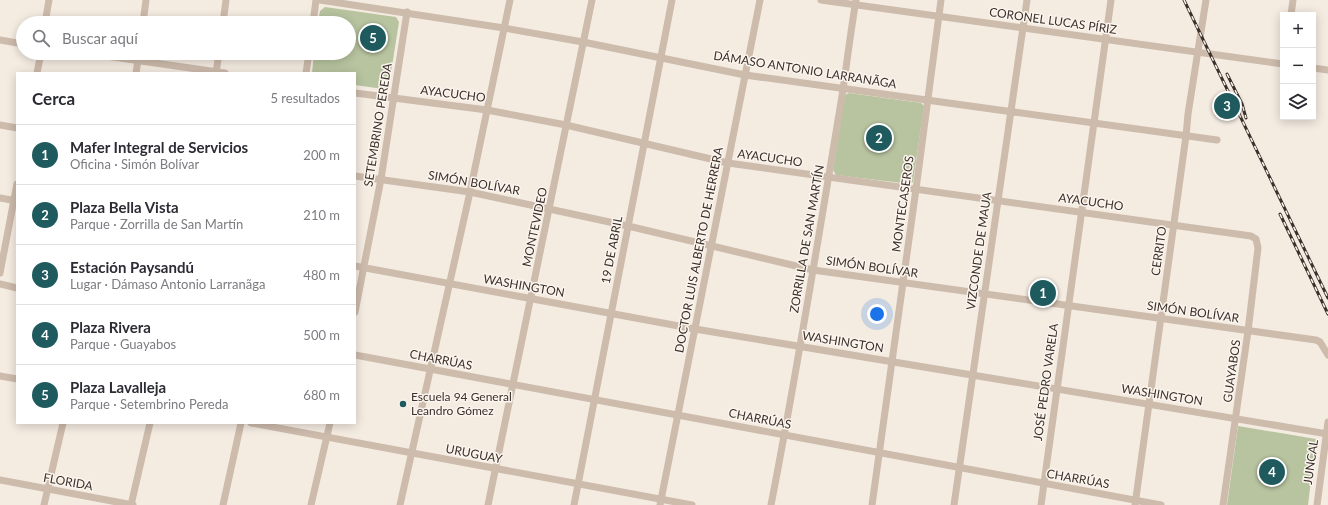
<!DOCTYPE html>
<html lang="es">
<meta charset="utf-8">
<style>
:root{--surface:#fff;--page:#f2f2f3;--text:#2b2b33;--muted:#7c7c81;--line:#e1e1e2;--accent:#1f5a5e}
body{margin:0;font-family:Lato,sans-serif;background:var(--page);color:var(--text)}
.controls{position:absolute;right:12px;top:12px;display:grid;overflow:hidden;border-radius:0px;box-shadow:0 2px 10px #0003}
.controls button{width:36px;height:36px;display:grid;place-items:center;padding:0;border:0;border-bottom:1px solid var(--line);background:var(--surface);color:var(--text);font:20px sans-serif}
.you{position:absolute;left:877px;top:314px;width:14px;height:14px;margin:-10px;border:3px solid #fff;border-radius:50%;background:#1a73e8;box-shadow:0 0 0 6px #1a73e833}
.badge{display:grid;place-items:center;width:26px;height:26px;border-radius:50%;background:var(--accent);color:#fff;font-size:13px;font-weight:700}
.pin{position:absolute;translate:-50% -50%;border:2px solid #fff;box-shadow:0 1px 4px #0006}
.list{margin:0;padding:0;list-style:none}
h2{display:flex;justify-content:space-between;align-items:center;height:52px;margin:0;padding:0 16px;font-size:17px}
h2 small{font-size:13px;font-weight:400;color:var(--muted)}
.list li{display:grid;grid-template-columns:26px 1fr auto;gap:12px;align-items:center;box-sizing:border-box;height:60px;padding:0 16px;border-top:1px solid var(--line)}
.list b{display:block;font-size:15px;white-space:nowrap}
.list p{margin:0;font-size:13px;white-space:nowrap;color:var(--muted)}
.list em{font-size:13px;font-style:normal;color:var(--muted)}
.icon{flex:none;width:22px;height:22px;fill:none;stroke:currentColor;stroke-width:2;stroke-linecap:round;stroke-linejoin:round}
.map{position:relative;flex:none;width:1328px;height:505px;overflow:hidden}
.search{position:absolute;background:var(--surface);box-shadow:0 2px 10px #0003;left:16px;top:16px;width:340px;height:44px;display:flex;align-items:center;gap:10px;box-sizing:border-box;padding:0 14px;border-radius:22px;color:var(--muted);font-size:15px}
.panel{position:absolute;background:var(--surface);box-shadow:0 2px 10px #0003;left:16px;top:72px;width:340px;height:352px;border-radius:0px}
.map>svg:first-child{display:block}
</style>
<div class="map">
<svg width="1328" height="505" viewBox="0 0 1328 505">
<rect width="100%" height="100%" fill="#f4ebe1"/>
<g fill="#b8c4a0">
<polygon points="325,7 396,17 399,22 389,85 383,89 355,85 355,73 312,73 314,53 349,53 349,23 318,23 320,11"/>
<polygon points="849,93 921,103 924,106 913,182 910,184 836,175 833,170 845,95"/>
<polygon points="1238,426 1316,439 1308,505 1227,505"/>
</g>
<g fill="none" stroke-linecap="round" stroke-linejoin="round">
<g stroke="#cdbbac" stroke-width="7">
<polyline points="320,0 504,28 583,42 745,75 1217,140"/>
<polyline points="821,0 1283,64"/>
<polyline points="1291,15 1293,0"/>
<polyline points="45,23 49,0"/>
<polyline points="143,23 146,0"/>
<polyline points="223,23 226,0"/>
<polyline points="313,23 316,0"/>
<polyline points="0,40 23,44"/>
<polyline points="85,53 225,73"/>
<polyline points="1313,68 1328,70"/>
<polyline points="37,73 41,53"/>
<polyline points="136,73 139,53"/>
<polyline points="216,73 219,53"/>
<polyline points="306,73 309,53"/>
<polyline points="355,93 487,110 566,125 728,163 1251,236 1256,239 1258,248 1248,331 1223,505"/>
<polyline points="0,125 17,128"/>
<polyline points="355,176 470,192 628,226 813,270 1316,340 1320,342 1328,355"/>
<polyline points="0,198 17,201"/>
<polyline points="355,266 695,329 1328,434"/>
<polyline points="0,273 17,184"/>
<polyline points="0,284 17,288"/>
<polyline points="355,312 381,179 407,12"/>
<polyline points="355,355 1161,505"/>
<polyline points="0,376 17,379"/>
<polyline points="251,423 692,505"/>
<polyline points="0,480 133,505"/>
<polyline points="44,505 63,423"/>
<polyline points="131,505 150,423"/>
<polyline points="223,505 241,423"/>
<polyline points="311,505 330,423"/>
<polyline points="400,505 470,192 510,0"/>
<polyline points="488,505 592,0"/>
<polyline points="574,505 672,0"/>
<polyline points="660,505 760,0"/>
<path d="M771,505C798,367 820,228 843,90C847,60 851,30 856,0"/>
<polyline points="872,505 916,189 941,0"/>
<polyline points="954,505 1027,0"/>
<polyline points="1041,505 1111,0"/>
<polyline points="1135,505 1186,136 1188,114 1206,0"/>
<polyline points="1317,505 1328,422"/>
</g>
<defs>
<g id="rail">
<polyline points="1184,0 1328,298"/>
<polyline points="1227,74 1242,104 1246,118"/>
<polyline points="1280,214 1328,314"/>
</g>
</defs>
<use href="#rail" stroke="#3b302b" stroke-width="3"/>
<use href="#rail" stroke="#fbf5ee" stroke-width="1.5" stroke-dasharray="4.5" stroke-linecap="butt"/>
</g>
<circle fill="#1f5a5e" stroke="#fbf5ee" stroke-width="1.5" cx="403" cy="404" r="4"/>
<g text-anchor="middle" stroke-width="3" stroke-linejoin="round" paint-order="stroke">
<g font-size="12" fill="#3b302b" stroke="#fbf5ee">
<text transform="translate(1053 21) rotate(8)" y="4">CORONEL LUCAS PÍRIZ</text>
<text transform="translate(805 70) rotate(9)" y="4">DÁMASO ANTONIO LARRANÃGA</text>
<text transform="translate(453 94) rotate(7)" y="4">AYACUCHO</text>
<text transform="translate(378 125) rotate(-81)" y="4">SETEMBRINO PEREDA</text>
<text transform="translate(770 158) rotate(8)" y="4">AYACUCHO</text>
<text transform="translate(474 183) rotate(10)" y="4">SIMÓN BOLÍVAR</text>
<text transform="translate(1091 202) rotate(8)" y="4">AYACUCHO</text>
<text transform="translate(903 204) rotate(-82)" y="4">MONTECASEROS</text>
<text transform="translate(535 227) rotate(-78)" y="4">MONTEVIDEO</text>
<text transform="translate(807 239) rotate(-80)" y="4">ZORRILLA DE SAN MARTÍN</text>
<text transform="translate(612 250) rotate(-79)" y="4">19 DE ABRIL</text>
<text transform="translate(699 250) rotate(-79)" y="4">DOCTOR LUIS ALBERTO DE HERRERA</text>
<text transform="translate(979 251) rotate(-82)" y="4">VIZCONDE DE MAUA</text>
<text transform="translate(1159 251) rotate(-82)" y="4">CERRITO</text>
<text transform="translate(872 267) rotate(8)" y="4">SIMÓN BOLÍVAR</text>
<text transform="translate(524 286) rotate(10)" y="4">WASHINGTON</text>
<text transform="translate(1193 312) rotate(8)" y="4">SIMÓN BOLÍVAR</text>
<text transform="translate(843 342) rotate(9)" y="4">WASHINGTON</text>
<text transform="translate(441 360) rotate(11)" y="4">CHARRÚAS</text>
<text transform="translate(1232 371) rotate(-82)" y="4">GUAYABOS</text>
<text transform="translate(1046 382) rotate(-82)" y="4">JOSÉ PEDRO VARELA</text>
<text transform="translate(1162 395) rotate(9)" y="4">WASHINGTON</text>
<text transform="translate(760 419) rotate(11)" y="4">CHARRÚAS</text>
<text transform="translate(474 454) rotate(11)" y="4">URUGUAY</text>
<text transform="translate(1311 462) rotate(-82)" y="4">JUNCAL</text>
<text transform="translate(1078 479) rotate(10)" y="4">CHARRÚAS</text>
<text transform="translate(68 482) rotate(10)" y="4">FLORIDA</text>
</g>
<g font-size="12" fill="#3b302b" stroke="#fbf5ee" text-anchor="start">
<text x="411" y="401">Escuela 94 General<tspan x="411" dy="14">Leandro Gómez</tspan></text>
</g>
</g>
</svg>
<div class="controls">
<button>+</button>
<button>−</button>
<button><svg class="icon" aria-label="layers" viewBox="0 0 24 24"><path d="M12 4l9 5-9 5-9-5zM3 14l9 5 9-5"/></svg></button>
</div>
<div class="you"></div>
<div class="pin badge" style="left:1043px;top:293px">1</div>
<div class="pin badge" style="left:879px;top:138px">2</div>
<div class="pin badge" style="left:1227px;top:106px">3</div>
<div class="pin badge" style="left:1272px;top:472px">4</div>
<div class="pin badge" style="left:373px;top:38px">5</div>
<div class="search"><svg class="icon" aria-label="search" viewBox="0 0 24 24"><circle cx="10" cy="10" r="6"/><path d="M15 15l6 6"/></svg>Buscar aquí</div>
<section class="panel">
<h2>Cerca<small>5 resultados</small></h2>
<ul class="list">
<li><span class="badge">1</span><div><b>Mafer Integral de Servicios</b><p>Oficina · Simón Bolívar</p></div><em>200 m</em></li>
<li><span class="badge">2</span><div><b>Plaza Bella Vista</b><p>Parque · Zorrilla de San Martín</p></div><em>210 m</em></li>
<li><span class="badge">3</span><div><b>Estación Paysandú</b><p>Lugar · Dámaso Antonio Larranãga</p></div><em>480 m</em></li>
<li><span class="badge">4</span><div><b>Plaza Rivera</b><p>Parque · Guayabos</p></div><em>500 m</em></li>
<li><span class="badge">5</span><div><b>Plaza Lavalleja</b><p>Parque · Setembrino Pereda</p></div><em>680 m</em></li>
</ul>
</section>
</div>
